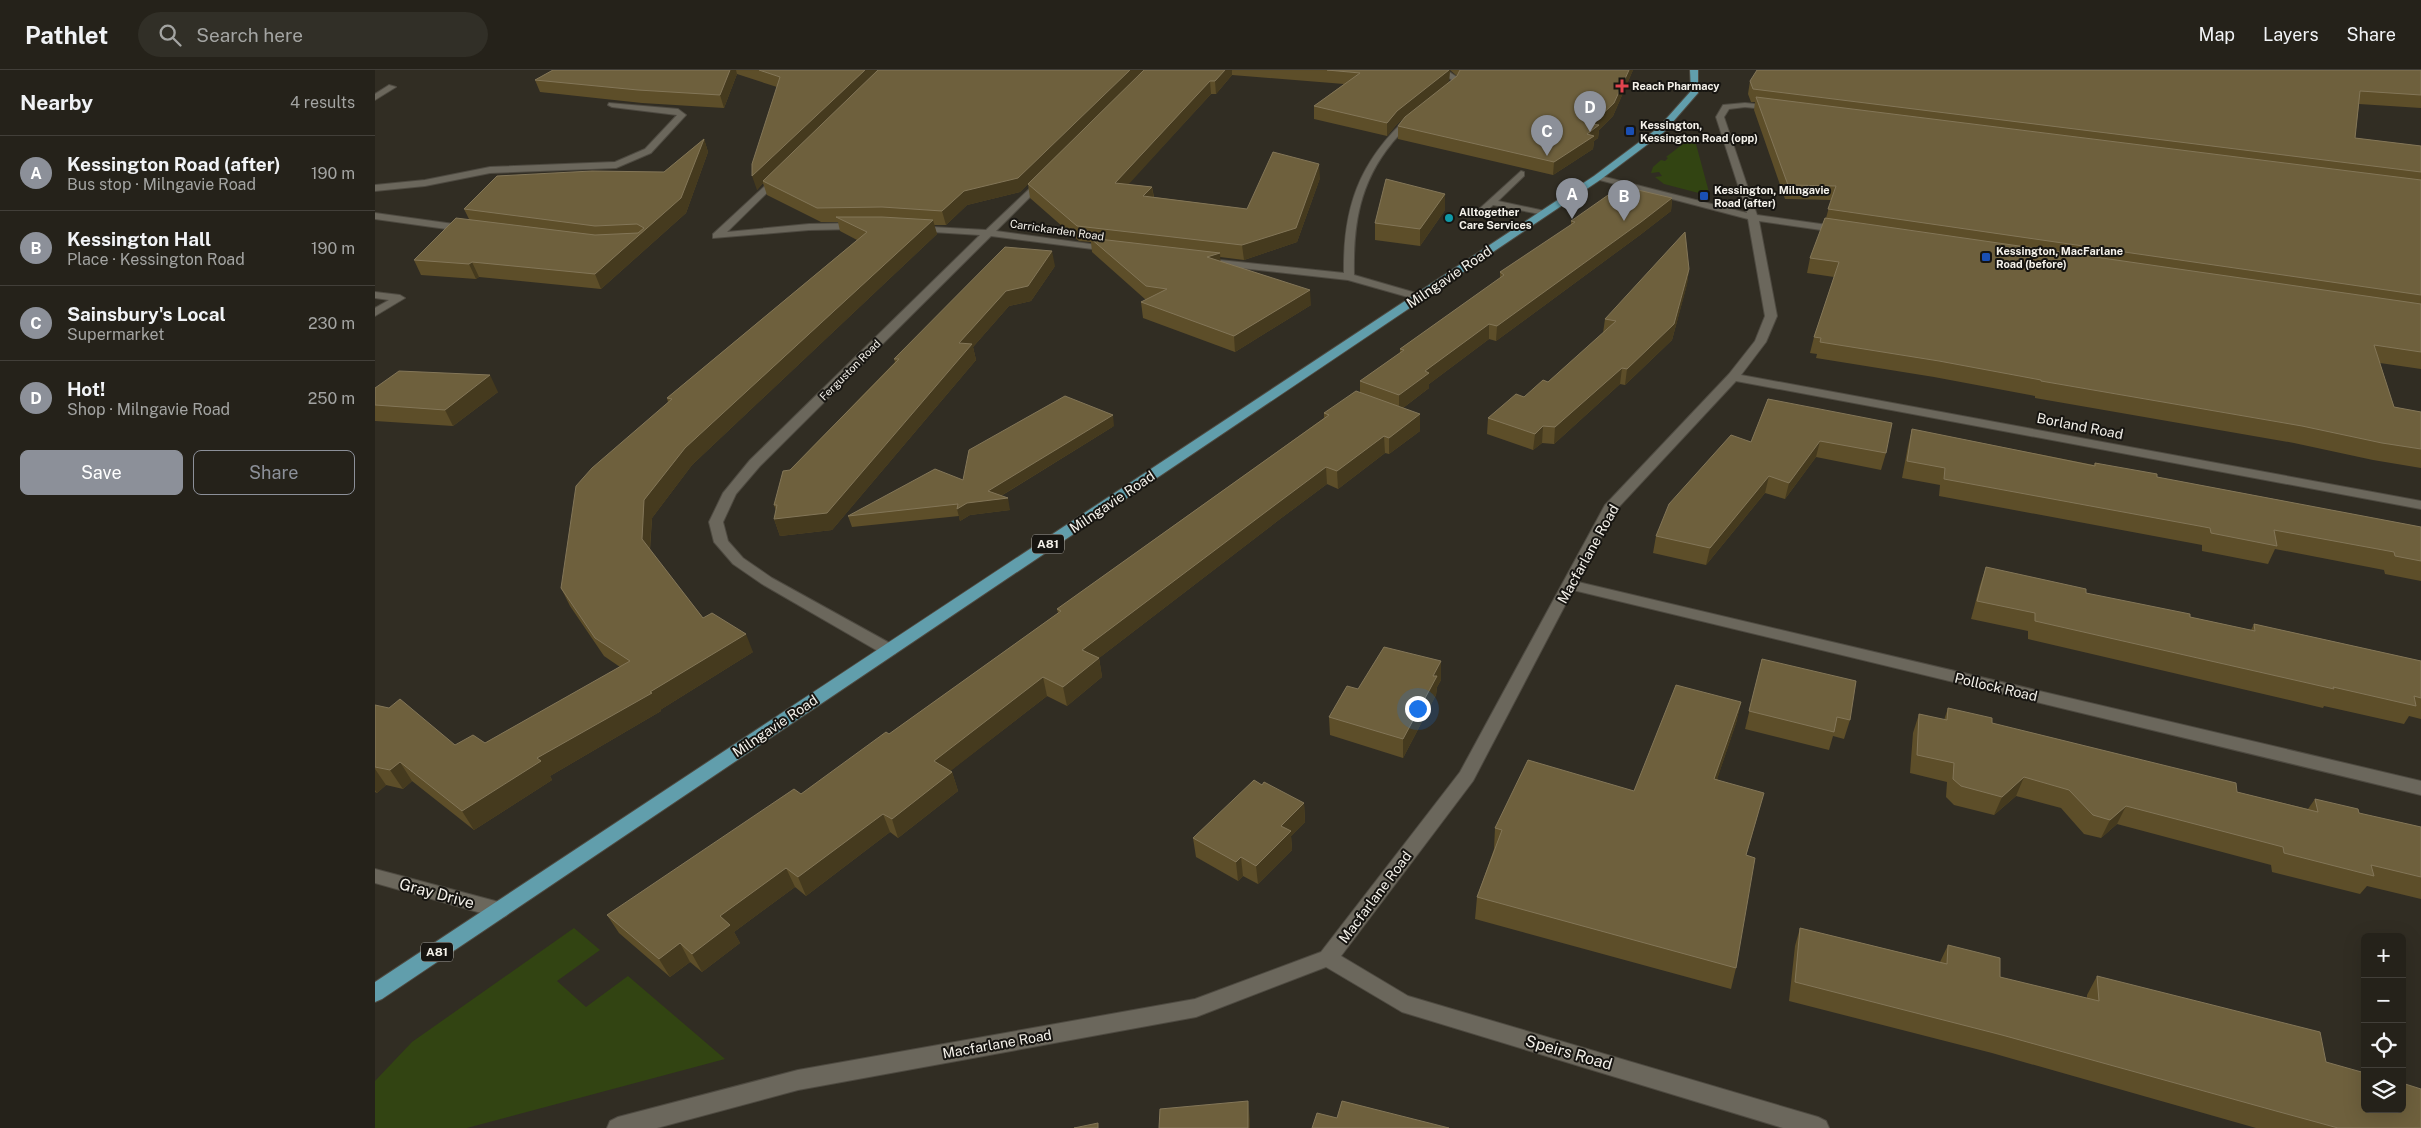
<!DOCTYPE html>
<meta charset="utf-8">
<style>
:root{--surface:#25221a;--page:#312f27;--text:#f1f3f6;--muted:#a3a4a2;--line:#423f39;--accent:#8c9099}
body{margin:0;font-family:"Public Sans",sans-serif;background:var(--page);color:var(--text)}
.controls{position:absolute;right:15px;bottom:15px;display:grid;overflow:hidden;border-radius:8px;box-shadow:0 5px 20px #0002}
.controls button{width:45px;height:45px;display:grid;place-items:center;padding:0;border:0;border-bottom:1px solid var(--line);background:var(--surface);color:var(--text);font:25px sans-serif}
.you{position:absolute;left:1042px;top:638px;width:18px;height:18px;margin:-12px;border:4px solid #fff;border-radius:50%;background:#1a73e8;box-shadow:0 0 0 8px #1a73e833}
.badge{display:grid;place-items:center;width:32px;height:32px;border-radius:50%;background:var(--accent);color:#fff;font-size:16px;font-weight:700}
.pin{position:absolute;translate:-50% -41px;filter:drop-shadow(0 1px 2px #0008)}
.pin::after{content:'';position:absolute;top:26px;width:18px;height:15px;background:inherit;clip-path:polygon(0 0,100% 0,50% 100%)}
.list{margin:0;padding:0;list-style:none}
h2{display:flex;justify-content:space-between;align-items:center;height:65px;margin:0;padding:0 20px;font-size:21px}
h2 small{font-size:16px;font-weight:400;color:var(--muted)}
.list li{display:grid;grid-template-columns:32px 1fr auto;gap:15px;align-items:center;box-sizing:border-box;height:75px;padding:0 20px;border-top:1px solid var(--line)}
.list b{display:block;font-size:19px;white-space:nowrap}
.list p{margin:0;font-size:16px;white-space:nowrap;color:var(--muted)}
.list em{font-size:16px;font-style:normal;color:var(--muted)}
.actions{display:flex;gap:10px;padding:15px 20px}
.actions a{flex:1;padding:11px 0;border:1px solid var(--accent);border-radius:8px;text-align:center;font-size:18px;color:var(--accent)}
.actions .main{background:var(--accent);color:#fff}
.icon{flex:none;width:28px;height:28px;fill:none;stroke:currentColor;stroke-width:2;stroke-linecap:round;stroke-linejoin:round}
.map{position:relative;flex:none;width:2046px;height:1058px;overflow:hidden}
header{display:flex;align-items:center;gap:30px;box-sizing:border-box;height:70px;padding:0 25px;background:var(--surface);border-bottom:1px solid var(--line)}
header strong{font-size:24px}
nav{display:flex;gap:28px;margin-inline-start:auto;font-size:18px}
.search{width:350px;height:45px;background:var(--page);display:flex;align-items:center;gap:12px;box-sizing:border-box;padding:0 18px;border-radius:28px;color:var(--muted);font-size:19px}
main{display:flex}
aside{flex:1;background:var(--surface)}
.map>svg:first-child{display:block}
</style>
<header>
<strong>Pathlet</strong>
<div class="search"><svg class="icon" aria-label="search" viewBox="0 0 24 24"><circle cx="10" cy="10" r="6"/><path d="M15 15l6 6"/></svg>Search here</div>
<nav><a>Map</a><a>Layers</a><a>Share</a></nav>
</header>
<main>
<aside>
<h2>Nearby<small>4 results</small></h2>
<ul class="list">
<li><span class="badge">A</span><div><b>Kessington Road (after)</b><p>Bus stop · Milngavie Road</p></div><em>190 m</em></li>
<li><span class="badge">B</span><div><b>Kessington Hall</b><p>Place · Kessington Road</p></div><em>190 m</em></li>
<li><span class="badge">C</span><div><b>Sainsbury's Local</b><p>Supermarket</p></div><em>230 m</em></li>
<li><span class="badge">D</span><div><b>Hot!</b><p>Shop · Milngavie Road</p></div><em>250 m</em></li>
</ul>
<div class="actions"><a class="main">Save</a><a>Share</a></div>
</aside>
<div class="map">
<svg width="2046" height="1058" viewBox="0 0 2046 1058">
<rect width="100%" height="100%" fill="#312d23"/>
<g fill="#324412">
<polygon points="1315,72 1321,74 1335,126 1289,114 1280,107 1287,106 1284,102 1276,103 1278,97 1286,90 1290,91 1293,88 1291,87 1308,74"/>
<polygon points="199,858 225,880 182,911 211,937 253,906 350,989 92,1058 0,1058 0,1011 37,972"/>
</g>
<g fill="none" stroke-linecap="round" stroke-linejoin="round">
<defs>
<g id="minor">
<polygon points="1061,0 1071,0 1085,9 1072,25 1065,23 1077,10"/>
<polygon points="14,15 21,17 0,30 0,24"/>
<polygon points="234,33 303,39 311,45 276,83 241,98 115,103 50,116 0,121 0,115 50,110 115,97 240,92 270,79 302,45 237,37 233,35"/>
<polygon points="1370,33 1400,36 1404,38 1400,40 1370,37 1354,39 1349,47 1382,145 1467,157 1472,160 1467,163 1384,151 1402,246 1391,272 1366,305 2046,431 2046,439 1361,311 1241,440 1203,512 2046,711 2046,725 1198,520 1098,711 966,886 1033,926 1443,1047 1451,1051 1454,1058 1408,1058 1027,942 951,897 821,947 423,1020 282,1058 232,1058 235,1051 243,1047 423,1000 820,929 946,882 1085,702 1230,435 1354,304 1380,271 1390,246 1373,149 1217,108 1222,105 1372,143 1341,47 1348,35"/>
<path d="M1034,46L1041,48C1034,57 1024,64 1017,73C984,113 978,156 979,205L1048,225V229H1040L973,210L831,194L830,192L835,189L969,203C968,137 984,92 1034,46Z"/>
<polygon points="1146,101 1149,102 1149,106 1123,131 1170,141 1170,145 1118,135 1108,145 1102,145 1102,141"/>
<polygon points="404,103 407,104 407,108 352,162 434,154 484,153 489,156 484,159 434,160 338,168 338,164"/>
<polygon points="669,105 674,108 621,161 737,177 741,178 741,182 616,166 385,396 361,424 348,452 353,471 368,488 397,508 520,576 522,580 520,584 508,584 387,514 358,494 339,472 334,452 348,423 375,390 605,165 542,161 537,158 539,156 611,160"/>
<polygon points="0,143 93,156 98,159 93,162 0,149"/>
<polygon points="0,222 25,225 30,228 0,246 0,238 14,230 0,228"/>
<polygon points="0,799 124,832 131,834 134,840 131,846 124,848 0,813"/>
</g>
<polygon id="major" points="1315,0 1323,0 1323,23 1289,62 1225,110 7,929 0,932 0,912 1219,106 1283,58 1316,21"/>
</defs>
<use href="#minor" stroke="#4e4a41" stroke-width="2"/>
<use href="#major" stroke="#4e4a41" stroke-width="2"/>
<use href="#minor" fill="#6b675c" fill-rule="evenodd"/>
<use href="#major" fill="#619eac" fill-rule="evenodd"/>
</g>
<g fill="#5d4e29">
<polygon points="178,0 1258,0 1238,46 1224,60 1223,68 1219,71 1218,79 1178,105 1023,69 1023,56 1082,6 1075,0 1074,11 1022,54 1012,66 939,49 939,36 969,14 857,5 841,24 836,24 753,114 777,117 779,127 872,139 945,108 922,172 869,190 845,187 845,191 936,235 860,282 768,248 766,232 771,230 717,182 716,172 704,171 655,128 653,114 645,122 592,135 571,155 559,155 562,164 317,395 277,448 275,480 328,548 378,582 285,640 286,641 175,706 177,710 99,760 37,711 28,719 11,715 2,723 0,722 0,635 80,675 110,673 245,597 229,586 195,536 186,518 293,332 292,328 482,170 465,161 463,152 446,152 392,125 388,113 382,120 402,17 362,4 349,38 267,33 165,22 160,10"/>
<polygon points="2046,0 2046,38 1984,34 1980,68 2046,76 2046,299 2005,293 2019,337 2046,342 2046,398 1998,390 1919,373 1660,328 1660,326 1559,307 1441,288 1442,284 1435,283 1439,267 1459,207 1432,203 1435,188 1451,148 1456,130 1410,129 1379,40 1380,32 1376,32 1373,24 1375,11"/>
<polygon points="329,69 333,82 311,143 226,219 104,207 101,209 46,205 39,190 94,149 89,139 289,102"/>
<polygon points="1070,124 1070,140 1045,176 1000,170 1000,153"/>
<polygon points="1297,128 1296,141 1265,165 1121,271 1114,269 1054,314 1054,318 1028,338 1045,361 1014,384 1010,383 963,419 952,414 905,449 724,588 727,607 692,636 672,626 575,701 577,702 583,721 523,768 515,762 431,826 420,817 359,862 365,873 327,902 315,892 295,907 244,863 232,845 426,724 514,664 683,543 682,539 949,348 949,343 985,322 985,311 1025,283 1025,279 1125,208 1125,202 1196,155 1196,151"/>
<polygon points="680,196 656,231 634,236 598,277 601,290 457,460 405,466 399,449 401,441 399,435 415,400 520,292 519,289"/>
<polygon points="1314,199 1312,214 1297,270 1250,315 1245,314 1179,374 1167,373 1158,380 1112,364 1113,348 1173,312 1228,263 1230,249"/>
<polygon points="0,318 123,322 78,356 0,351"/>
<polygon points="1393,329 1511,383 1506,400 1441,387 1410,429 1390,423 1331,495 1278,483 1281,466 1376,372"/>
<polygon points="739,356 626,426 635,440 595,445 585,451 584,446 477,457 473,446 588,410"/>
<polygon points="1537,359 1719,395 1720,393 1782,407 2046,457 2046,511 2010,504 2009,500 1900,479 1893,494 1827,481 1827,475 1564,426 1565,415 1527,408 1533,376"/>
<polygon points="1611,497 1711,523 1815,547 1876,560 1879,554 2046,591 2046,649 2034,646 2029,654 1949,636 1948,638 1653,569 1653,561 1596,549 1605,515"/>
<polygon points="1387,589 1475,650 1469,669 1458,666 1454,680 1370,659"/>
<polygon points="1066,610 1062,617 1061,625 1028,688 955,665 954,647 983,619"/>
<polygon points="1366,632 1361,653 1342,709 1383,744 1371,786 1361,898 1356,919 1100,849 1102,827 1119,779 1120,758 1259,721"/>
<polygon points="1573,638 1617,653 1862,722 1933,739 1940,729 1984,743 2046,757 2046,829 1992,816 1985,824 1897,802 1896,795 1742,754 1726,768 1709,764 1686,738 1641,726 1619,745 1579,735 1571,727 1572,712 1535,703 1538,663 1544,644 1569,650"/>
<polygon points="887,715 929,733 930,752 916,766 917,780 883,814 868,806 863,811 821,787 818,768"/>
<polygon points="1425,858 1565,892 1573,875 1625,907 1712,928 1712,925 1722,906 1951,992 2046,1058 1881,1058 1617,983 1414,931 1420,876"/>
</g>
<g fill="#453a1e">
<polygon points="355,0 361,0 362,4 349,38 345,25"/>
<polygon points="490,0 505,0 388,111 388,113 382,120 377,106"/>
<polygon points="755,0 769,0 645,122 592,135 571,155 567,141 589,121"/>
<polygon points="850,0 857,0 857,5 841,24 840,11"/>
<polygon points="1074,0 1075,0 1074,11 1073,14 1022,54 1012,66 1012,53 1022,41"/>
<polygon points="1254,0 1258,0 1238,46 1224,60 1223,68 1219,71 1218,79 1178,105 1179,92 1212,64 1217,54"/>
<polygon points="835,11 836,24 742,127 740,113"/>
<polygon points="329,69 333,82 311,143 226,219 220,204 306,128"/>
<polygon points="944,94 945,108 922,172 869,190 867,175"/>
<polygon points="777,117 779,131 768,126"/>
<polygon points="1070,124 1070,140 1045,176 1045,159"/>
<polygon points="1297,128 1296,141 1265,165 1121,271 1122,256"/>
<polygon points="558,150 562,164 317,395 277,448 274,487 267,469 269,430 310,378"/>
<polygon points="677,181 680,196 656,231 634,236 598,277 601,290 457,460 405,466 399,449 584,273 631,221"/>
<polygon points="845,183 846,198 832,187"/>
<polygon points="97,192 104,207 101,209 94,194"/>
<polygon points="1314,199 1312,214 1297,270 1250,315 1252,299"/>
<polygon points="935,220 936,235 860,282 859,266"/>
<polygon points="1114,254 1114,269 1054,314 1054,318 1024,341 1024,325 1050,301"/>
<polygon points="1247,298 1245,314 1179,374 1180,357"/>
<polygon points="115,305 123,322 78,356 70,340"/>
<polygon points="1045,344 1045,361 1014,384 1014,368"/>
<polygon points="738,345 739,356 619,430 633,428 635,440 595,445 585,451 582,439"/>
<polygon points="1168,356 1167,373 1158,380 1160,364"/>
<polygon points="1009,366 1010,383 963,419 962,401"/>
<polygon points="1445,371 1441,387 1410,429 1414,413"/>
<polygon points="951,397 952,414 905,449 711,598 707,580 904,432"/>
<polygon points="1394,406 1390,423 1331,495 1335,478"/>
<polygon points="371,564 378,582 285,640 286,641 175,706 177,710 99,760 87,741 162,688 275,622"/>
<polygon points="724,588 727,607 692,636 688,617"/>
<polygon points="1066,591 1066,610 1062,617 1061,625 1028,688 1028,669 1058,606"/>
<polygon points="668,607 672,626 564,710 559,691"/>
<polygon points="1366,632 1361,653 1335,730 1339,709"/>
<polygon points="25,692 37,711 28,719 15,700"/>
<polygon points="0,699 11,715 2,723 0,720"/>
<polygon points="577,702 583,721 523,768 517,749"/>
<polygon points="1649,707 1641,726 1619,745 1627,727"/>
<polygon points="929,733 930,752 916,766 917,780 883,814 881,796 906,756"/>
<polygon points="1751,736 1742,754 1726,768 1735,750"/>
<polygon points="508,744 515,762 431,826 423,807"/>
<polygon points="866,787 868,806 863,811 861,792"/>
<polygon points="411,798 420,817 359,862 365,873 327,902 317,884 345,846"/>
<polygon points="305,873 315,892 295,907 284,889"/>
<polygon points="873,1031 875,1049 875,1058 873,1058"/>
</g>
<g fill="#6e603d" stroke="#837658">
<polygon points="178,0 355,0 345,25 263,20 160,10"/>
<polygon points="384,0 490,0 377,106 377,94 405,7"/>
<polygon points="503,0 755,0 643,108 589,121 567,141 507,137 442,138 388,111"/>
<polygon points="769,0 850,0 840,11 835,11 740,113 777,117 768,126 872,139 898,82 944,94 921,158 867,175 702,156 653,114"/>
<polygon points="952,0 1074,0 1022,41 1012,53 939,36 985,3"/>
<polygon points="1085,0 1254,0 1239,33 1217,54 1224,55 1212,64 1219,66 1179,92 1023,56 1030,47 1082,6"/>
<polygon points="1382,0 2046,0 2046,25 1985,21 1980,68 2046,76 2046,102 1378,19 1375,11"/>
<polygon points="1381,27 2046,110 2046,225 1453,139 1461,116 1413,115"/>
<polygon points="329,69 306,128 220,204 97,192 94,194 39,190 81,148 220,165 263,163 269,158 262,154 220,156 89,139 122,106 217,101 289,102"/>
<polygon points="1011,109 1070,124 1045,159 1000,153"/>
<polygon points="1246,116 1297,128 1266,152 1122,256 1114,254 1050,301 1054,303 1024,325 985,311 1029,280 1025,279 1129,205 1125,202 1200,152 1196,151"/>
<polygon points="461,147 507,147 558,150 310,378 269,430 267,469 328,548 337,543 371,564 275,622 277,623 162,688 166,691 87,741 25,692 15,700 0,697 0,635 14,638 25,629 80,675 98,665 110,673 255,591 220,568 186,518 201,416 217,398 297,329 292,328 492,162"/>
<polygon points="1450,148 2046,234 2046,282 1999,275 2019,337 2046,342 2046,379 2007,373 1927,356 1666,311 1666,310 1564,291 1445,272 1446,268 1439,267 1464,192 1435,188"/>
<polygon points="1310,162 1314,199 1299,254 1252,299 1247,298 1180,357 1168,356 1160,364 1113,348 1141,324 1149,327 1168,310 1173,312 1241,251 1230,249"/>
<polygon points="715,168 845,183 832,187 935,220 859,266 766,232 792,219 771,216"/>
<polygon points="630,177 677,181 653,216 631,221 584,273 597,274 452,443 399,449 402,435 399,435 408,401 415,400 524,289 519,289"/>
<polygon points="24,301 115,305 70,340 0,335 0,318"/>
<polygon points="981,321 1045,344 1014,368 1009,366 962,401 951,397 904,432 707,580 724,588 688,617 668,607 559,691 577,702 517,749 508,744 423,807 411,798 345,846 355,855 317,884 305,873 284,889 232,845 419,719 426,724 511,662 514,664 686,541 682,539 954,345 949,343"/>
<polygon points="690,326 738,345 613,421 633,428 592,433 582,439 583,434 473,446 560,399 588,410 594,380"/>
<polygon points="1393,329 1517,353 1511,383 1445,371 1414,413 1394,406 1335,478 1281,466 1294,434 1356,365 1376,372"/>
<polygon points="1537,359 1720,396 1720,393 1782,404 1782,407 2046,457 2046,491 2020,486 2019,482 1899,460 1902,476 1836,463 1835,458 1569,409 1570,398 1532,391"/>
<polygon points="1611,497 1711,519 1711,523 1815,544 1815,547 1880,561 1879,554 2046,591 2046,628 2039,626 2041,636 1958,617 1959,619 1660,551 1660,543 1602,531"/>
<polygon points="1009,577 1066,591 1058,606 1062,606 1028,669 954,647 972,616 983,619"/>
<polygon points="1387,589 1481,611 1475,650 1462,647 1459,662 1374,641"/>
<polygon points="1301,615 1366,632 1339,709 1389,723 1371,785 1380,788 1361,898 1102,827 1127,760 1120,758 1153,690 1259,721"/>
<polygon points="1573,638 1617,648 1617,653 1861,713 1862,722 1943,742 1940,729 1983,739 1984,743 2046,757 2046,807 1996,795 1999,806 1909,783 1908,777 1751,736 1735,750 1718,745 1694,720 1649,707 1627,727 1586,716 1578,709 1579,693 1542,685 1544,644 1572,650"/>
<polygon points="879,710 887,715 889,712 929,733 906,756 916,761 881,796 866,787 861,792 818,768"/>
<polygon points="1425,858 1572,894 1573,875 1625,888 1625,907 1724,931 1722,906 1945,962 1951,992 1990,1003 1990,1039 2027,1039 2027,1013 2046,1019 2046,1058 1963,1058 1901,1041 1627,965 1420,912"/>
<polygon points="873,1031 873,1058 784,1058 785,1039"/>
<polygon points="967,1031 1074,1058 937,1058 942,1043 962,1048"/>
<polygon points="723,1053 723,1058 699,1058"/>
</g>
<path fill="#e0444e" stroke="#171511" stroke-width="2" d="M1244.5 8.5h5v5h5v5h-5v5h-5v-5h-5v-5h5z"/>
<g fill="#1a4fb4" stroke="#171511" stroke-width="2">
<rect x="1250" y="56" width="10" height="10" rx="2.5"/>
<rect x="1324" y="121" width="10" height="10" rx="2.5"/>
<rect x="1606" y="182" width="10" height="10" rx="2.5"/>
</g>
<circle fill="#0f9aa8" stroke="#171511" stroke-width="2" cx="1074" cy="148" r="5"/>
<g text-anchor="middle" stroke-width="4" stroke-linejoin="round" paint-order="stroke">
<g font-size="11" font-weight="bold" fill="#f4f1ea" stroke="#171511" text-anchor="start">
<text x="1257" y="20">Reach Pharmacy</text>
<text x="1265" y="59">Kessington,<tspan x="1265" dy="13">Kessington Road (opp)</tspan></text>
<text x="1339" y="124">Kessington, Milngavie<tspan x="1339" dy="13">Road (after)</tspan></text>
<text x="1084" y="146">Alltogether<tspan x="1084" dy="13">Care Services</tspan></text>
<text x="1621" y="185">Kessington, MacFarlane<tspan x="1621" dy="13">Road (before)</tspan></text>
</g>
<g font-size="11" fill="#f4f1ea" stroke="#171511">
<text transform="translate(682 160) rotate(8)" y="4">Carrickarden Road</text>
<text transform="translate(475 300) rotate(-45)" y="4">Ferguston Road</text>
</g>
<g fill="#171511" stroke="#b2afa9" stroke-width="1">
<rect x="657" y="464.5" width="32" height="19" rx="4"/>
<rect x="46" y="872.5" width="32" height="19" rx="4"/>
</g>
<g font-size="12" font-weight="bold" fill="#f4f1ea">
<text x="673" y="478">A81</text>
<text x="62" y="886">A81</text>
</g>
<g font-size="14" fill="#f4f1ea" stroke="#171511">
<text transform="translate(1074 207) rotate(-34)" y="5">Milngavie Road</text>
<text transform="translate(1705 356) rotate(11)" y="5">Borland Road</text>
<text transform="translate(737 432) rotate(-34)" y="5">Milngavie Road</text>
<text transform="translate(1213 484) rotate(-61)" y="5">Macfarlane Road</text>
<text transform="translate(1621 617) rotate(13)" y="5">Pollock Road</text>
<text transform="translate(400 656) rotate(-34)" y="5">Milngavie Road</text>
<text transform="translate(1000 827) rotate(-53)" y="5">Macfarlane Road</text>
<text transform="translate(622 974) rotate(-10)" y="5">Macfarlane Road</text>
</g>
<g font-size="16" fill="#f4f1ea" stroke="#171511">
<text transform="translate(62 823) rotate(15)" y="6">Gray Drive</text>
<text transform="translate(1194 982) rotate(16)" y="6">Speirs Road</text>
</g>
</g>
</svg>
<div class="controls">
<button>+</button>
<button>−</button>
<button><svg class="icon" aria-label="locate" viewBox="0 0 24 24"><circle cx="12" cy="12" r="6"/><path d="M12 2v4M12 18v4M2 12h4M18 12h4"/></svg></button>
<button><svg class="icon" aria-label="layers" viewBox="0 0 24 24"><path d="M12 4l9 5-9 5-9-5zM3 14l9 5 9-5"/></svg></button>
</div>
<div class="you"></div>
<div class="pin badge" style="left:1197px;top:149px">A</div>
<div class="pin badge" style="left:1249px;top:151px">B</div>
<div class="pin badge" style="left:1172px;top:86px">C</div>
<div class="pin badge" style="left:1215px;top:62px">D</div>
</div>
</main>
